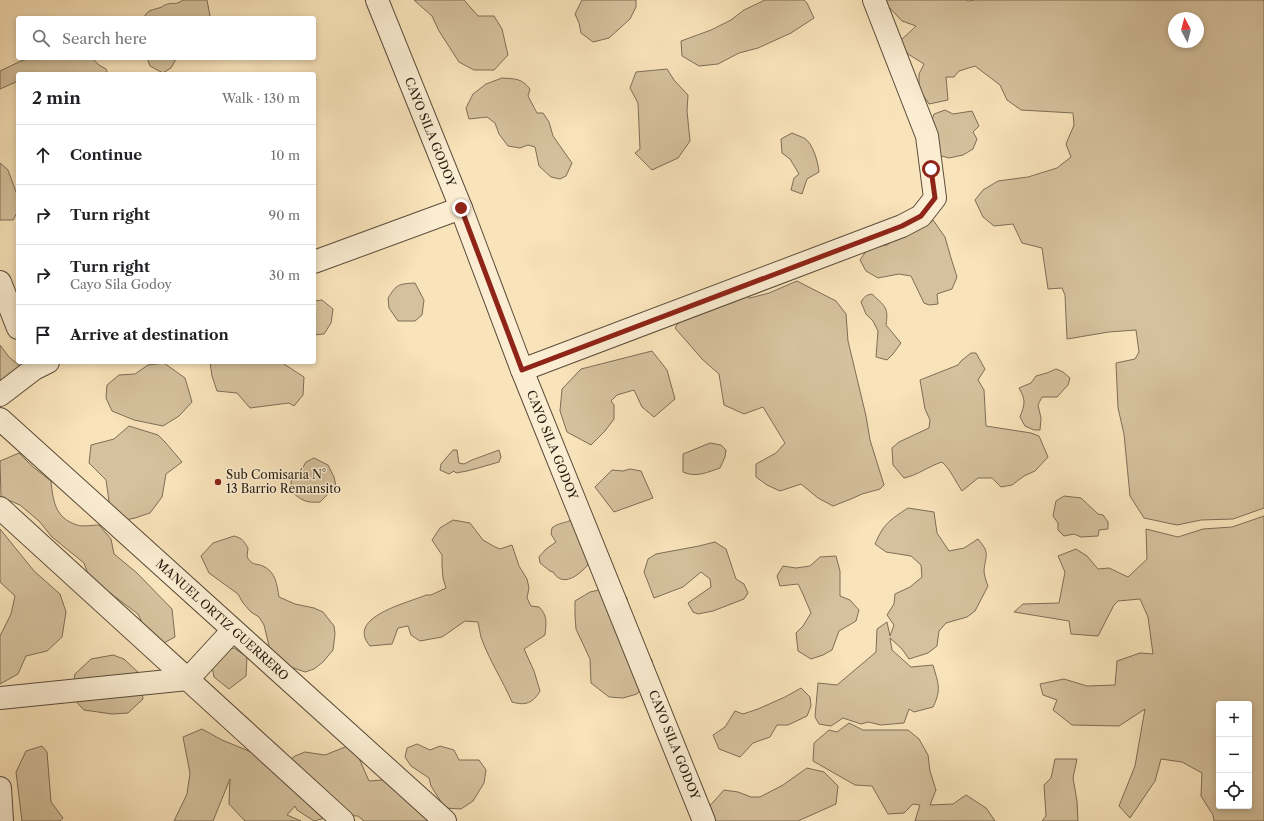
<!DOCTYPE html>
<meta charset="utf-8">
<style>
:root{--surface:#fff;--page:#f6f6f6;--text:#202124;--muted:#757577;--line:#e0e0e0}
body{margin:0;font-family:"Libre Caslon Text",serif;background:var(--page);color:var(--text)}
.controls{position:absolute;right:12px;bottom:12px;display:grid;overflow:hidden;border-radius:4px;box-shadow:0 2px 6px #0003}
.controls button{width:36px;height:36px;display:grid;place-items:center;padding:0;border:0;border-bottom:1px solid var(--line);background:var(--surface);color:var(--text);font:20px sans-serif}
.compass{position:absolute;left:1168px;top:12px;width:36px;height:36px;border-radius:50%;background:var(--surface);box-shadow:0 2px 6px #0003;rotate:353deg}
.stop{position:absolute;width:12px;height:12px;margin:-9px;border:3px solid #8f2418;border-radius:50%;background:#fff}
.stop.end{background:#8f2418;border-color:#fff;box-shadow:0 1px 4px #0008}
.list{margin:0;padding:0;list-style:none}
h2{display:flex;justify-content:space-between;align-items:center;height:52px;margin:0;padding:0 16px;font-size:17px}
h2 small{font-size:13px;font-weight:400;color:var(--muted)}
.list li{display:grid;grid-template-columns:26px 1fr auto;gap:12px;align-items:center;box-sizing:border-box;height:60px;padding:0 16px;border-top:1px solid var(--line)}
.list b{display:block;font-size:15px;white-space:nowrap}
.list p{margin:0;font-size:13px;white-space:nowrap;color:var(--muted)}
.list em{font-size:13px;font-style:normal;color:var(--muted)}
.icon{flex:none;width:22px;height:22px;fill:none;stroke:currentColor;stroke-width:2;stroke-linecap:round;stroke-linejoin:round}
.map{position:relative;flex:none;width:1264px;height:821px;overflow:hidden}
.search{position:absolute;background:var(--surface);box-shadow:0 2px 6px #0003;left:16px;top:16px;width:300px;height:44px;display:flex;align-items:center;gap:10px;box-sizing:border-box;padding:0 14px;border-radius:4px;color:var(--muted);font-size:15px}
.panel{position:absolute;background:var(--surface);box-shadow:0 2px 6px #0003;left:16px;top:72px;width:300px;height:292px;border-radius:4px}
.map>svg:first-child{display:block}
</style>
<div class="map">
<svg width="1264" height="821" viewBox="0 0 1264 821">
<rect width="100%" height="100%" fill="#f9e3ba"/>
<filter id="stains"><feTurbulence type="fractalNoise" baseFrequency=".005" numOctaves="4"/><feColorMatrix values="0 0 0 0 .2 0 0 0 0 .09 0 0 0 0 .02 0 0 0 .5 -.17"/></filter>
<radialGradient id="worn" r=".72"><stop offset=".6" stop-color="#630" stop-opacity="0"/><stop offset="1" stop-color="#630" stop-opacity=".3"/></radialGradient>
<g fill="#d5c19d" stroke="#7d6e56" fill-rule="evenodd">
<path d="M183,0H207L210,16L208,18H144C147,9 154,10 162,7C162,6 167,4 168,4C175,2 174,6 183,0Z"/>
<polygon points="414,0 464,0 478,16 494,16 502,29 508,55 494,70 474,70 459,62 439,31 432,16"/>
<polygon points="582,0 636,0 636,7 630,19 609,38 593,42 581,33 579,23 575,14"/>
<polygon points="765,0 804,0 807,3 814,18 791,33 758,48 739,53 718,64 699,66 682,56 681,41 711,30 731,20 744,10"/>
<path d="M884,0H967L968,1L975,0H1264V508L1233,519L1201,520L1177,525L1144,518L1130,496L1124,434L1118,408L1116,363L1135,359L1139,352L1136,330L1109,332L1067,339L1065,295L1062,288L1048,289L1042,248L1022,243L1013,224L994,226L983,217L975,200L983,190L998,181L1028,177L1057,168L1071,157L1066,144L1074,125L1073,113L1021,110L1007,100L1000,85L975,66L959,71L954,77H946L948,100L929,104L919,89V74L924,64L908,54L900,41L916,26L902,21L887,5ZM1174,18H1198V42H1174Z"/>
<polygon points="31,58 92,58 99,65 106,69 108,74 18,74 18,81 0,89 0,71 21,61"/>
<polygon points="147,58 176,58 176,59 171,68 163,73 150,66"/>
<polygon points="667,69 674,80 688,95 687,111 690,141 678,158 652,170 635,153 640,149 638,103 630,88 636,72"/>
<path d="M502,78C516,79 521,78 530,89L528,96L537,113H543L549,122L553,136L572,163L566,176L560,179L551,177L539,166L535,147L528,145L520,148L508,146L499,134L495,123L487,117L469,119L466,108L473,94L486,84Z"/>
<polygon points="945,110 953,114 972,111 979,126 973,132 977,139 973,149 963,155 949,158 938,155 932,120 934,114"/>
<path d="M792,133C796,135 800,136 804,138C813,143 818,162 819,172L807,179L802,194L791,190L794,178L799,174L790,159L782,153L781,139Z"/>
<polygon points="0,163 8,170 18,197 18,211 13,220 0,220"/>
<polygon points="933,220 945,237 951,258 957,277 952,289 937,294 938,304 929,305 924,303 911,276 899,274 878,278 866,271 860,260 868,248 887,245 912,226"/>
<polygon points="797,281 836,301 846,314 848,341 866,416 870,440 884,485 880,489 862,494 851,499 833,506 818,498 801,484 780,491 767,485 756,477 756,464 776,453 785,443 763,407 744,414 724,405 719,374 702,359 675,328 696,292 726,284 750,298 769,293"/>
<path d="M415,283L424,300L422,315L415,321H398L389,308L388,298C397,284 398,284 415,283Z"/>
<path d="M872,294C884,306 889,306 886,325L901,343L893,354L887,360L876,357L878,331L873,321L866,314L861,302C864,297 866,295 872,294Z"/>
<polygon points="322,300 333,309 331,323 324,334 314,335 314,301"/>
<polygon points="0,345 9,357 19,365 22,376 0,390"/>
<polygon points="652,351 667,370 675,399 654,417 642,407 634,390 617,395 611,401 614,405 614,419 605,431 591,445 567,432 560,411 562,389 581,369"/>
<path d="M971,353H976L985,369L978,380L984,390L986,426L1031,433L1039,436L1048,457L1035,471L1024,476L1012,485L1001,487L992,478H978L962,491C955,481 951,470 942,462C929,466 918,475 904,478L893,465L892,448L899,442L929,428L930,420L925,409L920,380L958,365L961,361Z"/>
<polygon points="210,362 284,362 284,364 304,377 303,395 294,406 289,403 250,408 237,393 217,391 212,376"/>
<polygon points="164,363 185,378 192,402 179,416 163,426 134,420 112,411 106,398 107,385 119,375 135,374 148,365"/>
<path d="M1056,369L1063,372L1070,378L1068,385L1057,397H1042L1038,405L1041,418L1040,430H1034L1025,426L1020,417C1025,403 1026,401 1019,388L1031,383L1036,376L1047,373Z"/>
<polygon points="129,426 158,435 165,442 182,462 166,474 162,497 150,513 135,518 121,521 110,508 106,480 89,463 91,445 114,439"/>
<path d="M710,443L721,445L726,450L725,457L720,468C708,472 696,478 683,472V454Z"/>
<path d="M453,450H457L459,463L464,464L472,460L499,450L501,457L499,462C484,466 471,471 456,473L454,471L449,474L440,470L441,464Z"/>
<path d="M19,453L33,467L51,481C53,501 55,518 77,525C83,527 93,525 99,525L111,539L114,554L137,573L172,609L175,637L154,648L138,614L110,593L102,590L88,574L84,563L52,537L39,521L20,505L1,497L0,461Z"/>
<path d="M314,458L328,465L334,477L336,486L320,502C307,503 302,501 292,492L291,481L300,472L306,462Z"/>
<polygon points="630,469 641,471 653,498 614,512 595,487 612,470 623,471"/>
<polygon points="1064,496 1081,498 1098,514 1103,515 1108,522 1108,529 1099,530 1098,536 1081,537 1074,534 1064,536 1058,530 1058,523 1053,516 1056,501"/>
<path d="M908,508L934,512L937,533L949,551L964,548L978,539C990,553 986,554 984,570C984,575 986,581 988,586L975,611L967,617L946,623L939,631L937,646L928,653L909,659L902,649L890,638L892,650L911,667L933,665C938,683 942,689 933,707L914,712L909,709L904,723L881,725L868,722L861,724L843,718L831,726L819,724L815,717L818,683L837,685L876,652L877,629L887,622L890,636L894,625L887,615L894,604L895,594L910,587L922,577L921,565L911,556L886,552L875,544C884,523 890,520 908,508Z"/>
<path d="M1264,516V821H1214L1213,815L1201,796L1202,773L1182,762L1161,759L1155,781L1130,818L1119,806L1135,766L1145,709L1119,726L1072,725L1053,710L1057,700L1043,695L1040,684L1064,679L1087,686L1115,685L1117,661L1140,653L1153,654L1148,617L1140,599L1118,601L1114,605L1098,636L1071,634L1069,621L1014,612L1023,604L1059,603L1065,572L1058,556L1076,549L1087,556L1098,569L1109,568L1128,577L1147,559L1146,529L1178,537L1203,529L1232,527ZM1219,704H1249V806H1219Z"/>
<path d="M573,519L593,559C584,570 565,591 553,572L550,571L540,563L539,557L546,549L556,542L551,534L552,528C559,522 565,524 573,519Z"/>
<path d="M453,520L470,523L483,540L495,547L500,549L512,545L519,566L527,579L529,588L527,598L531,606L539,607C548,616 546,623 545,635L524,649L534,671L540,691C533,703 526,706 512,702C503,681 489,660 481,637C480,633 479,627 478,622L465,621L442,637L420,641L411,635L408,626L398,628L392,644L370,646C345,617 408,603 426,595H431L446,588L443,578L442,565V555L432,540L440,528Z"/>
<polygon points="0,529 34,571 60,594 66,612 62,637 47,651 26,656 18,674 0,684 0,636 11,614 15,596 0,582"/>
<path d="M234,536C242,538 244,541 248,548L247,557C253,566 255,563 263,566C276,572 277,585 279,597L295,604L314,608L323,612L334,626L335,634L333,650L323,662L314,669L305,672L285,665L271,654L264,625L259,617L251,612L243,603L238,594L209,573L201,556L213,543Z"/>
<polygon points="715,542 726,549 736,579 744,584 748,593 744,599 713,611 698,614 693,612 688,603 711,587 710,579 701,572 683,587 654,598 644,572 648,559 656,554 699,546"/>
<polygon points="836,556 840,571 840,596 850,600 859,610 856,621 839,631 832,650 823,655 811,659 798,651 796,633 803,626 811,613 802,592 798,584 780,586 777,576 783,566 796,568 810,566 820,557"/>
<polygon points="617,586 627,598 629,633 652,660 653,675 637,694 623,698 609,697 591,683 590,659 576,629 575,616 575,601 590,592"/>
<polygon points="234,648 247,657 246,676 229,689 214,677 210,656"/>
<polygon points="113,655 124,659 140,674 143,699 128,713 112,714 84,710 71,696 75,674 91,659"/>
<polygon points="801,688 810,697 811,706 807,716 788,725 777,725 770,737 753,743 740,757 719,749 713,735 725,727 735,711 743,714 758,709 785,697"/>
<polygon points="849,723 863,730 908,730 919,739 928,755 930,771 936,790 930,805 953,804 966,795 986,808 995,821 915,821 920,805 913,804 904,813 888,814 872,786 855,785 813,761 814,743 829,730 837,732"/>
<polygon points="202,729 222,740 273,761 287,762 295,756 305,752 325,755 350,745 358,756 369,781 383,780 400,789 426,804 425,818 430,821 364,821 358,816 336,815 314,821 297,810 295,806 287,815 301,821 245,821 229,804 230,779 213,821 174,821 187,794 190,773 183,737"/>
<polygon points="417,744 430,750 440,746 454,750 459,760 479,760 486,770 484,783 473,801 461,809 445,808 431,786 429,778 411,766 405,757 407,748"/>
<polygon points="42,746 47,752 51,802 63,818 60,821 22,821 16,772 26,751"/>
<polygon points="1055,759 1077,759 1073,778 1077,801 1078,821 1042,821 1046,816 1044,785 1051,778"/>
<polygon points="807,768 824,772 838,786 836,804 798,821 707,821 707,809 724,790 738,792 751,797 760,797 783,785"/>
</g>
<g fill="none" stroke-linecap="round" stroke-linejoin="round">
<defs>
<g id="minor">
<polyline points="377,0 461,208 522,370 704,821"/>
<polyline points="314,262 461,208"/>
<polyline points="0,282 18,328"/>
<polyline points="522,370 902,226 921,216 935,198 927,136 874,0"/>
<polyline points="0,395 34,369 48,362"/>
<polyline points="0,419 445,821"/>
<polyline points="0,508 343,821"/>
<polyline points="0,698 188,679 233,630"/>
<polyline points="0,788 2,821"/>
</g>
</defs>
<use href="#minor" stroke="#5a4c39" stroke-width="24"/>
<use href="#minor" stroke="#fbedd2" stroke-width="22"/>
</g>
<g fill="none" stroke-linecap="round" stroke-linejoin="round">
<polyline stroke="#8f2418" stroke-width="5" points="461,208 522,370 902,226 921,216 935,198 931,169"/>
</g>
<circle fill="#8f2418" stroke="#fbedd2" stroke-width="1.5" cx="218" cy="482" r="4"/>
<g text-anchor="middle" stroke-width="3" stroke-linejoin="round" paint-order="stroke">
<g font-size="12" fill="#251a0e" stroke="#fbedd2">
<text transform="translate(430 132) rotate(68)" y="4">CAYO SILA GODOY</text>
<text transform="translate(552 445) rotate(68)" y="4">CAYO SILA GODOY</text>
<text transform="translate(222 620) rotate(42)" y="4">MANUEL ORTIZ GUERRERO</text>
<text transform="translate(674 745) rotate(68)" y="4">CAYO SILA GODOY</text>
</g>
<g font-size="12" fill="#251a0e" stroke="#fbedd2" text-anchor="start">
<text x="226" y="479">Sub Comisaría N°<tspan x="226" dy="14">13 Barrio Remansito</tspan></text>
</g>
</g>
<rect width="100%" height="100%" filter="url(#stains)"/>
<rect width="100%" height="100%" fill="url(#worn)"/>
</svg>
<div class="controls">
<button>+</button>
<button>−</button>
<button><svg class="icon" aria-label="locate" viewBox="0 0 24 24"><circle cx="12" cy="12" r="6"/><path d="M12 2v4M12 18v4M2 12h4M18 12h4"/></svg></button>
</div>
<svg class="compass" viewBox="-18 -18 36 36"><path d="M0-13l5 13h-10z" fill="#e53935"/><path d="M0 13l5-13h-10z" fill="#757577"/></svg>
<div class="stop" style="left:931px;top:169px"></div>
<div class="stop end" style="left:461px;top:208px"></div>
<div class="search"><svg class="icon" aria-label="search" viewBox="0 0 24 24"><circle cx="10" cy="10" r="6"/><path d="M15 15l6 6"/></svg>Search here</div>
<section class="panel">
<h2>2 min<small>Walk · 130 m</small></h2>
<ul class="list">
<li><svg class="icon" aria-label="ahead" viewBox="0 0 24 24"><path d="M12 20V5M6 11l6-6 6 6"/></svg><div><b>Continue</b></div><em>10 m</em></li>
<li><svg class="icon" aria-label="right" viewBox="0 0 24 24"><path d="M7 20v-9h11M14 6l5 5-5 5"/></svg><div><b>Turn right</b></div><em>90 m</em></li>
<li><svg class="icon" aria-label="right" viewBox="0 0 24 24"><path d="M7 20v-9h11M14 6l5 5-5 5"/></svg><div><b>Turn right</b><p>Cayo Sila Godoy</p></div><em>30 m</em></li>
<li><svg class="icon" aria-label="arrive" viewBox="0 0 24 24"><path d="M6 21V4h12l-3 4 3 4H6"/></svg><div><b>Arrive at destination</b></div></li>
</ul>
</section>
</div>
